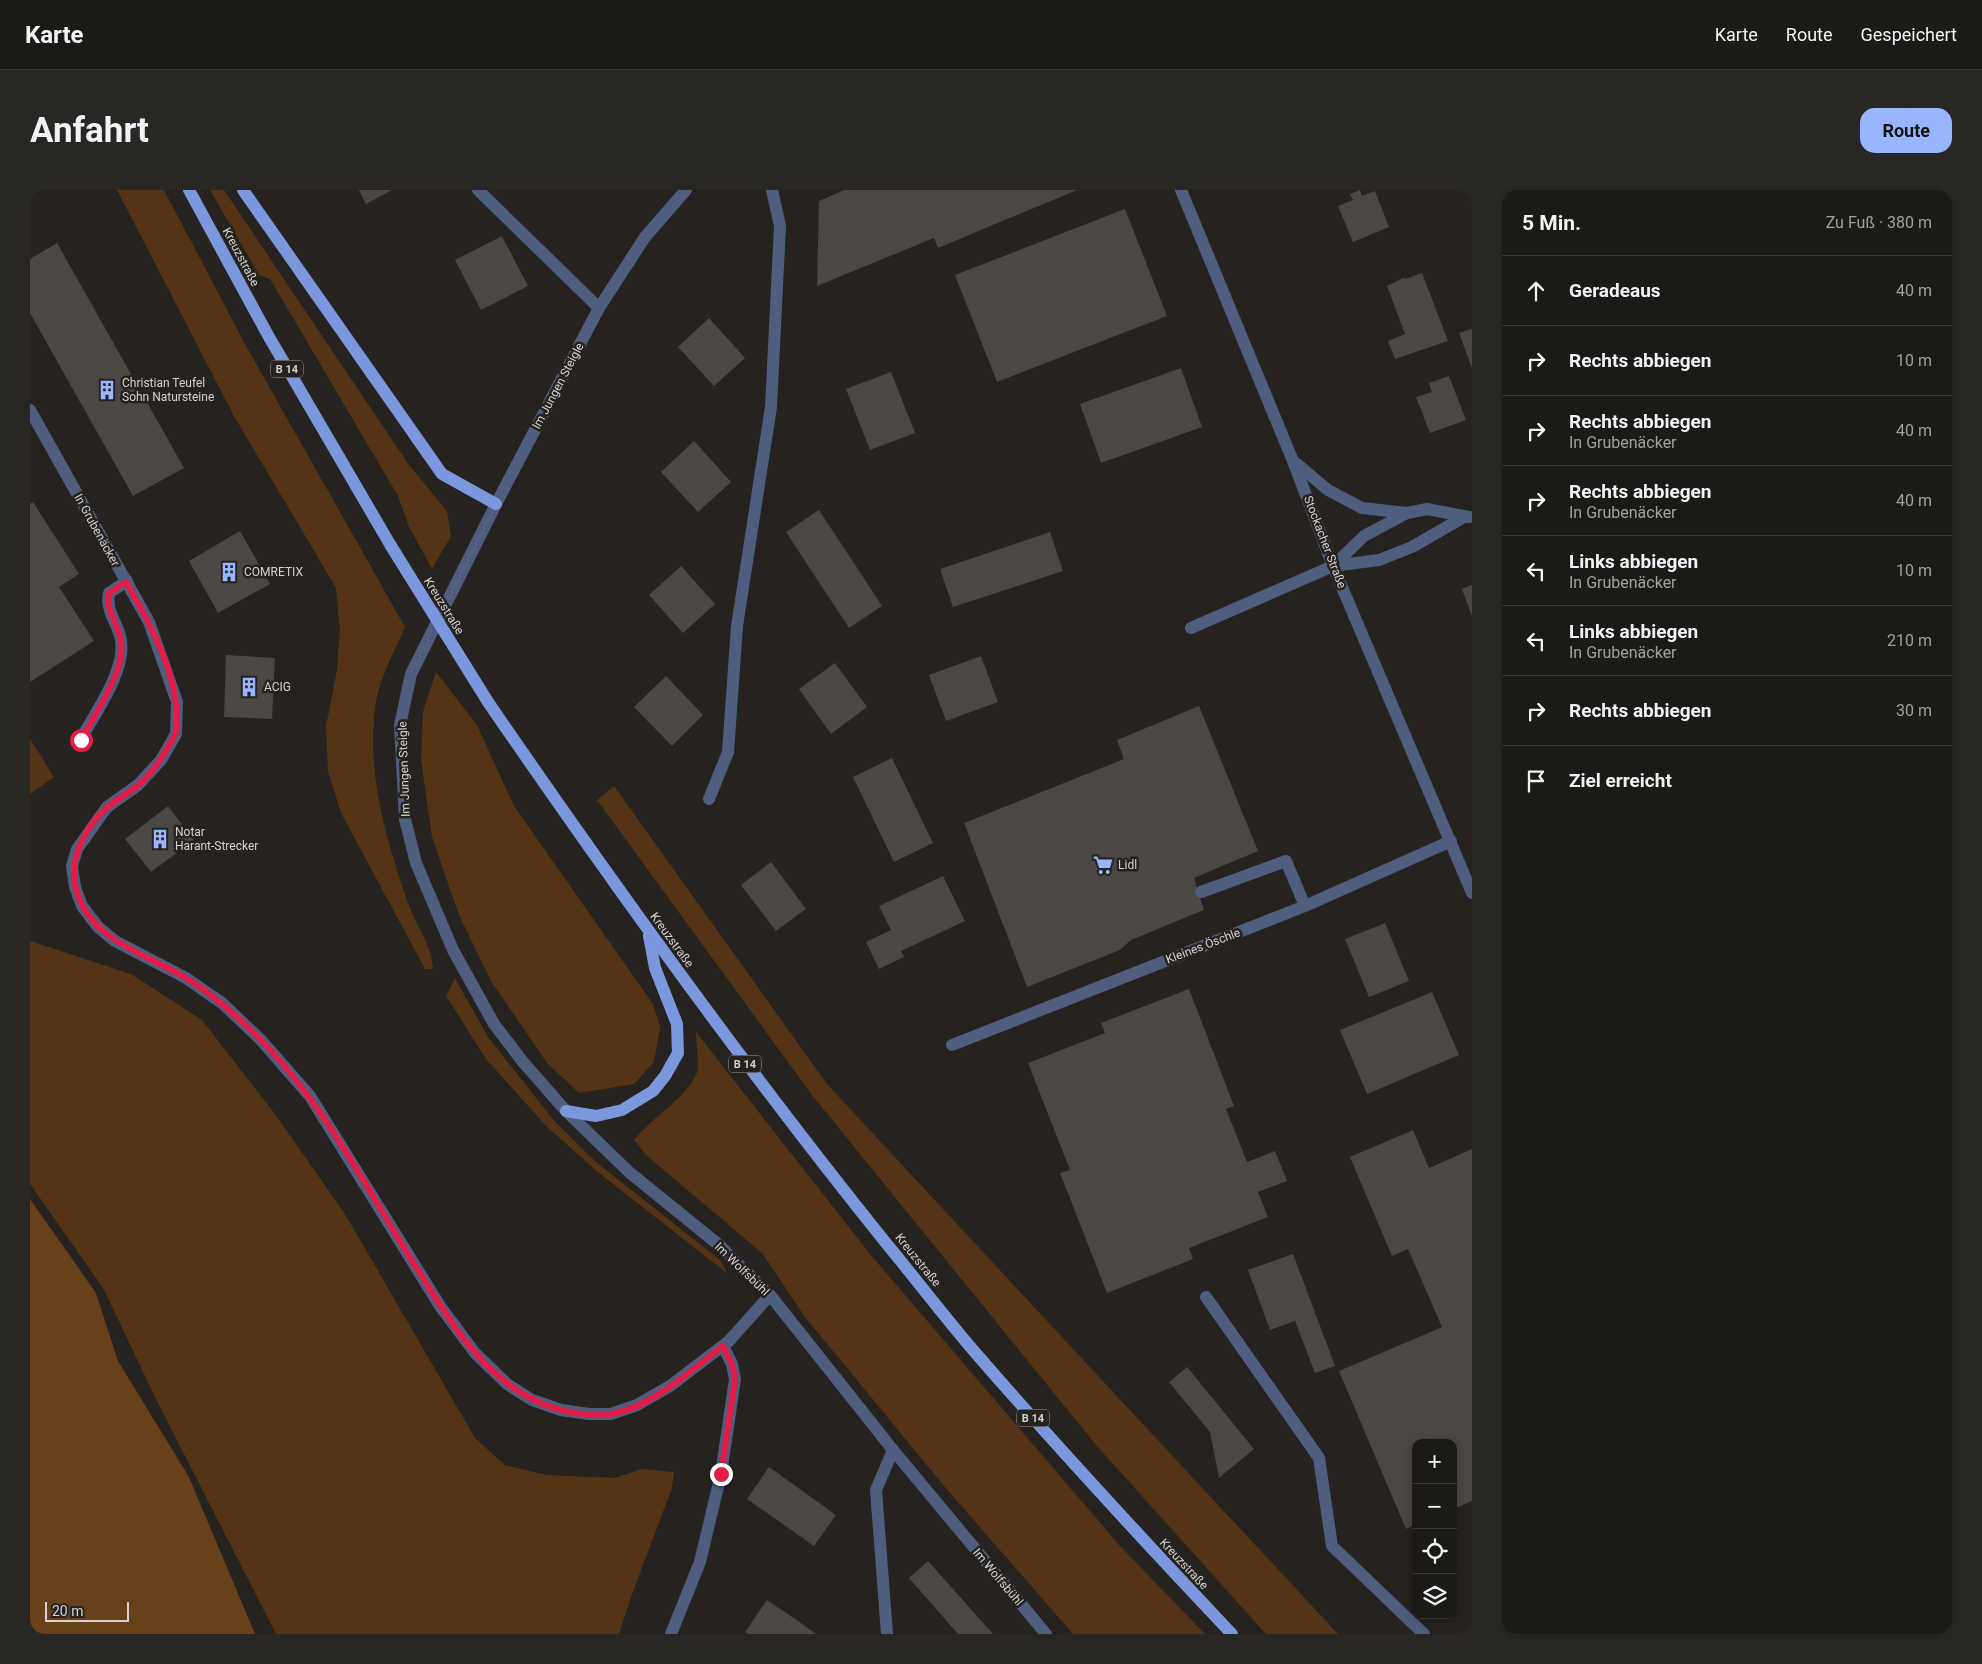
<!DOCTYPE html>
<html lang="de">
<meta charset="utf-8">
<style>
:root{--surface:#1c1a17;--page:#292724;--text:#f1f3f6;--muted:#a0a1a1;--line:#3a3836;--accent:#98b6fd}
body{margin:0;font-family:Roboto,sans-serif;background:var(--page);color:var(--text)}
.controls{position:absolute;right:15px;bottom:15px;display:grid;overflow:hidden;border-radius:10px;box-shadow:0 2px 12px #0003}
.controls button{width:45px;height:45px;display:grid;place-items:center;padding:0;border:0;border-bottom:1px solid var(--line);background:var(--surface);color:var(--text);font:25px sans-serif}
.scale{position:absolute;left:15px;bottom:12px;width:84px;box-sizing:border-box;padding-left:5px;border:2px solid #d4d2d0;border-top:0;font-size:14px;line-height:18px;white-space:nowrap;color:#d4d2d0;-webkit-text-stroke:4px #25221f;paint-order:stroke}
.stop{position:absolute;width:15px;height:15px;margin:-11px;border:4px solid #e11d48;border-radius:50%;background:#fff}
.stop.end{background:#e11d48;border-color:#fff;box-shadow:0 1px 5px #0008}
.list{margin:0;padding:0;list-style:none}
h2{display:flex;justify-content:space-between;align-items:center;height:65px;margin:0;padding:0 20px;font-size:21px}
h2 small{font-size:16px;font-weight:400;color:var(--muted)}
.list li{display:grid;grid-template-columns:32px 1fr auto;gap:15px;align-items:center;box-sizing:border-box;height:70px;padding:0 20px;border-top:1px solid var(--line)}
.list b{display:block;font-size:19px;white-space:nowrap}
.list p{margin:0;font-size:16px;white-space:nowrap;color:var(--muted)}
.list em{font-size:16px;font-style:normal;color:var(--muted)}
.icon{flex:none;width:28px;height:28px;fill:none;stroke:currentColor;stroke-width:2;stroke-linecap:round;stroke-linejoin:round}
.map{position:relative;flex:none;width:1442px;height:1444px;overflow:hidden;border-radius:15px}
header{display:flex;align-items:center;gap:30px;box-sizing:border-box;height:70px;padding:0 25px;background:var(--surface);border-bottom:1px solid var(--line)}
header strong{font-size:24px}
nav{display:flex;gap:28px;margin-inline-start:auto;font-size:18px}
.intro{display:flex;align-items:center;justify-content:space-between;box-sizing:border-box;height:120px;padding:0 30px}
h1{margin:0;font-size:35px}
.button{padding:12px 22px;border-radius:15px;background:var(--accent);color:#111;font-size:18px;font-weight:700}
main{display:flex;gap:30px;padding:0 30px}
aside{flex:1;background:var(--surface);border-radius:15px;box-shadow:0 2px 12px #0003}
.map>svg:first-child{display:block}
</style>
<header>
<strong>Karte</strong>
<nav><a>Karte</a><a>Route</a><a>Gespeichert</a></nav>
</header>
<div class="intro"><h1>Anfahrt</h1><a class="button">Route</a></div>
<main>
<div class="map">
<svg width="1442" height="1444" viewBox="0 0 1442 1444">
<rect width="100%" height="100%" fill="#25221f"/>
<g fill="#543414">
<path d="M87,0H134L215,154L375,437C364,463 348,491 345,519C337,588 356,648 378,713C385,735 403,756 403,779H395L311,623L298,581L296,536L307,480L310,440L306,398L204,226Z"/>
<polygon points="180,0 194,0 379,275 417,321 421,346 402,379 379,337 368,306 240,89 229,85"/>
<polygon points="406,482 447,535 484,616 623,814 630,837 624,872 604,894 549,903 517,873 461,791 429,725 402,647 391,570 393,522"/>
<polygon points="0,549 24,587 0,604"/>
<polygon points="584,596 797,894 1308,1444 1236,1444 1066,1255 782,905 567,610"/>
<polygon points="0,751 101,784 172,830 245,924 315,1024 445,1248 475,1275 517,1285 585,1288 612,1279 644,1282 642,1298 601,1407 589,1444 246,1444 127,1211 73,1098 0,994"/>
<polygon points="425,788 458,847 525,932 566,972 690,1070 698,1084 569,983 517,937 456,869 416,806"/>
<path d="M666,842L840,1064L1090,1356L1175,1444H1043L914,1296L775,1127L732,1063L617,966L604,950C622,927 652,912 666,885C670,878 666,852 666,842Z"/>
</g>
<polygon fill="#684019" points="0,1009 66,1103 88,1171 159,1287 225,1444 0,1444"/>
<g fill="#4a4745">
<polygon points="329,0 362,0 336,14"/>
<polygon points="814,0 1047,0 908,58 904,48 787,96 789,11"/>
<polygon points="1330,0 1332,6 1345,1 1359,37 1323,52 1308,16 1323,10 1320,4"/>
<polygon points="1095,19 1137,126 967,192 925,85"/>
<polygon points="472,46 498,96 451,120 425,70"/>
<polygon points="27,53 154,278 103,306 0,123 0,69"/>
<polygon points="1392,83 1418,151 1365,169 1358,151 1375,144 1357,96 1375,87 1375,89"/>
<polygon points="679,128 715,168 684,196 648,157"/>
<polygon points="1442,139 1442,178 1429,143"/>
<polygon points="1151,178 1172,237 1071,273 1050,214"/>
<polygon points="861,182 885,243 840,260 816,199"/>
<polygon points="1419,186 1436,230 1400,243 1386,207 1402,202 1399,193"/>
<polygon points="664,251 701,292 668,322 631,282"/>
<polygon points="3,312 49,384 29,397 64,451 0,492 0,314"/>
<polygon points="789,320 852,416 819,438 756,342"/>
<polygon points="210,341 240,394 188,423 159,371"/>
<polygon points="1020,342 1033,381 923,417 910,379"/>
<polygon points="651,376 685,414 653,443 619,405"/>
<polygon points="1442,395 1442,426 1432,399"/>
<polygon points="196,465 245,468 242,529 194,527"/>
<polygon points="951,466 968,512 916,531 899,485"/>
<polygon points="805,473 837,517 801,544 769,499"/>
<polygon points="636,486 673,525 642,556 604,517"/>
<polygon points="1169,516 1228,661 1164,688 1174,720 1101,750 1090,760 997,797 934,633 1094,569 1087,550"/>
<polygon points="862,568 903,653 864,672 823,587"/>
<polygon points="138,616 164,650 121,682 95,649"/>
<polygon points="741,672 776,719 746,741 711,695"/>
<polygon points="913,686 935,731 871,761 874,767 849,779 836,752 861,740 849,716"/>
<polygon points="1355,733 1379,791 1339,807 1315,749"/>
<polygon points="1159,799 1204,916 1196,919 1217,972 1245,961 1257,991 1228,1002 1238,1027 1159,1058 1163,1069 1077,1103 1030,983 1040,980 998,873 1075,843 1071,833"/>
<polygon points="1402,802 1429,865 1337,904 1310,840"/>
<polygon points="1383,940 1399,978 1442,959 1442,1311 1423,1319 1423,1253 1386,1253 1386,1334 1376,1339 1309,1181 1412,1137 1378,1059 1362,1066 1320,967"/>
<polygon points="1263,1064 1305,1176 1285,1183 1265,1131 1240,1140 1218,1080"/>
<polygon points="1157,1177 1224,1259 1189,1288 1180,1242 1139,1192"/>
<polygon points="739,1277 806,1325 784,1356 717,1309"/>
<polygon points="898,1371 963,1444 928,1444 879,1388"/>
<polygon points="737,1410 771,1433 786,1444 718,1444 715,1442"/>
</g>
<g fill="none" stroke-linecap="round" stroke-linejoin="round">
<g stroke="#4f5d7f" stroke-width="12">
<polyline points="448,0 569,118"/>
<polyline points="656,0 615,47 569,118 466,314 381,484 370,535 375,629 386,673 423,760 464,834 493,872 536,921 599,982 689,1055 740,1105 863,1260 1016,1444"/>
<polyline points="1151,0 1263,271 1303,376 1442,703"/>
<polyline points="0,220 119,432 147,512 146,544 131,570 108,595 77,617 47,659 42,676 45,697 52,716 68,737 85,751 156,788 192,813 230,849 280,906 410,1116 445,1163 477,1194 502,1210 531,1220 559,1224 581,1224 607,1215 640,1196 699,1151 740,1105"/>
<polyline points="1267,274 1298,300 1332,318 1377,323"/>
<polyline points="1303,376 1334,346 1377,323 1397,319 1439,327"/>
<polyline points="1161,438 1303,376 1349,370 1382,357 1434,327"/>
<path d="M51,549C65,523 96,481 91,450C88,433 75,421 79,403L97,391"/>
<polyline points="679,609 698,562 707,436 741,217 750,36 742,0"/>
<polyline points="1171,702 1256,671 1275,716"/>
<polyline points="922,855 1275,716 1421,651"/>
<polyline points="1176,1107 1289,1268 1302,1356 1394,1444"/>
<polyline points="641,1444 670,1372 691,1284 705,1189 702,1174 693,1156"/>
<polyline points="857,1444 846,1300 863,1260"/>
</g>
<g stroke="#7b97dd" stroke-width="12">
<polyline points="159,0 239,147 361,356"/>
<polyline points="213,0 412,284 466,314"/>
<path d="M458,512C585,697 715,878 856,1053C885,1088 913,1125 943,1160C1027,1257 1114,1351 1202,1444"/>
<polyline points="536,921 566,926 592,920 623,901 635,886 648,863 647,834 625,778 619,746"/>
</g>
<polyline stroke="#7b97dd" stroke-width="12" points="361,356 458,512"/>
</g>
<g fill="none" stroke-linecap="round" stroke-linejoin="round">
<path stroke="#e11d48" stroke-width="6" d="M51,550C65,523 96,481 91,451C88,433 75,421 79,403L96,392C120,433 152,491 146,540C145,547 141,552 138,557C130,572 119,586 106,597C98,603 88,609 80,615C56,635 38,667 46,699C60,751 115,763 156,788C183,804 207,826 229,848C293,913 336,997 384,1074C411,1116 437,1163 478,1194C505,1215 544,1228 579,1224C620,1219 661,1180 693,1156L702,1174L705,1189L691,1284"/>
</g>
<defs>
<symbol id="building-bare" viewBox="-9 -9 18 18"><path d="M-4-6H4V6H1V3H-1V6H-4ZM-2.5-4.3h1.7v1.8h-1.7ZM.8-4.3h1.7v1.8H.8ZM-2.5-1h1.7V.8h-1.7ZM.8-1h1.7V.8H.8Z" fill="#98b6fd" stroke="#25221f" stroke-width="2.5" paint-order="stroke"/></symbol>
<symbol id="supermarket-bare" viewBox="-9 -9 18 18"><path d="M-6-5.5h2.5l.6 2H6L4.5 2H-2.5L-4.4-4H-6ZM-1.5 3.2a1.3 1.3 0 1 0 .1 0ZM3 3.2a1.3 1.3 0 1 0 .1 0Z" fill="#98b6fd" stroke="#25221f" stroke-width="2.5" paint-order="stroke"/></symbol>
</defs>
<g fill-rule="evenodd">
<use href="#building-bare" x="63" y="186" width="28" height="28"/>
<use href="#building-bare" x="185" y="368" width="28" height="28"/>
<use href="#building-bare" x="205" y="483" width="28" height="28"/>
<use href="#building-bare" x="116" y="635" width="28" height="28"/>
<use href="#supermarket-bare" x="1059" y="661" width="28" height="28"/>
</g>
<g text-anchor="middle" stroke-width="5" stroke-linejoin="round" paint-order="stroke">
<g fill="#25221f" stroke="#a09d9b" stroke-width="1">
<rect x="241" y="170.5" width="32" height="17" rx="4"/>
<rect x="699" y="865.5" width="32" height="17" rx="4"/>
<rect x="987" y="1219.5" width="32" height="17" rx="4"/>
</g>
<g font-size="11" font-weight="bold" fill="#d4d2d0">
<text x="257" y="183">B 14</text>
<text x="715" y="878">B 14</text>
<text x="1003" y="1232">B 14</text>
</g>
<g font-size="12" fill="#d4d2d0" stroke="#25221f">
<text transform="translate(211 67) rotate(62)" y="4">Kreuzstraße</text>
<text transform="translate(528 196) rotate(-62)" y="4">Im Jungen Steigle</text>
<text transform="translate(67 340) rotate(61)" y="4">In Grubenäcker</text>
<text transform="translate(1295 352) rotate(69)" y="4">Stockacher Straße</text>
<text transform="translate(414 416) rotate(58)" y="4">Kreuzstraße</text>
<text transform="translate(374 579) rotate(-92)" y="4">Im Jungen Steigle</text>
<text transform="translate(642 750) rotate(54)" y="4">Kreuzstraße</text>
<text transform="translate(1173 756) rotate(-21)" y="4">Kleines Öschle</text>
<text transform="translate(888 1070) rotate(51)" y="4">Kreuzstraße</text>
<text transform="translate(712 1079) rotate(44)" y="4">Im Wolfsbühl</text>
<text transform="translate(1154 1374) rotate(47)" y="4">Kreuzstraße</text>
<text transform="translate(968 1387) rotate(50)" y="4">Im Wolfsbühl</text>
</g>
<g font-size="12" fill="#d4d2d0" stroke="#25221f" text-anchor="start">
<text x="92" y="197">Christian Teufel<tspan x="92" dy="14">Sohn Natursteine</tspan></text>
<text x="214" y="386">COMRETIX</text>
<text x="234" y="501">ACIG</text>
<text x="145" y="646">Notar<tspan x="145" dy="14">Harant-Strecker</tspan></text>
<text x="1088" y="679">Lidl</text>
</g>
</g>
</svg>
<div class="controls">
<button>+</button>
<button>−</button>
<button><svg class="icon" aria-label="locate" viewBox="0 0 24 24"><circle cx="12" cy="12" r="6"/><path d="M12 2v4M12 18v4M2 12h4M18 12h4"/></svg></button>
<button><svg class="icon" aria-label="layers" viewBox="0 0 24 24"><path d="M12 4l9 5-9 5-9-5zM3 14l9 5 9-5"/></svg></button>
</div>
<div class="scale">20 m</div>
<div class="stop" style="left:51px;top:550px"></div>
<div class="stop end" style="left:691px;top:1284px"></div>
</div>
<aside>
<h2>5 Min.<small>Zu Fuß · 380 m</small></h2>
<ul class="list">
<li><svg class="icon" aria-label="ahead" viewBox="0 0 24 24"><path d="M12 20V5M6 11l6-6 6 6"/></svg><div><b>Geradeaus</b></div><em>40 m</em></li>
<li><svg class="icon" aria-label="right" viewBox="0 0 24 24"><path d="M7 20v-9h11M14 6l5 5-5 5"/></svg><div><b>Rechts abbiegen</b></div><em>10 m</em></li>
<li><svg class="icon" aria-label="right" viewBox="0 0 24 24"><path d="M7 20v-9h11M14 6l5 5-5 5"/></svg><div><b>Rechts abbiegen</b><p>In Grubenäcker</p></div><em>40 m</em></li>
<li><svg class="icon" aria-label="right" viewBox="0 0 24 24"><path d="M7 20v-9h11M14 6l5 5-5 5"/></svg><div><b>Rechts abbiegen</b><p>In Grubenäcker</p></div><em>40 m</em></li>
<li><svg class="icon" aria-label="left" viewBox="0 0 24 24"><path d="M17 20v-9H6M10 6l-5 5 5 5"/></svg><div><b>Links abbiegen</b><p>In Grubenäcker</p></div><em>10 m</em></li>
<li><svg class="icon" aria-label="left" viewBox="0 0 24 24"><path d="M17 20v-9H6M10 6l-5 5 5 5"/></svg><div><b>Links abbiegen</b><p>In Grubenäcker</p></div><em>210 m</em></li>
<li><svg class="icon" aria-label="right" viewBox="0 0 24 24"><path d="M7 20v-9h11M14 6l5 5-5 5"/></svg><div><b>Rechts abbiegen</b></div><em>30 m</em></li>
<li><svg class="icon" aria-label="arrive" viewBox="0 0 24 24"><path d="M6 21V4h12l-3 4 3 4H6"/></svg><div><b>Ziel erreicht</b></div></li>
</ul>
</aside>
</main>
